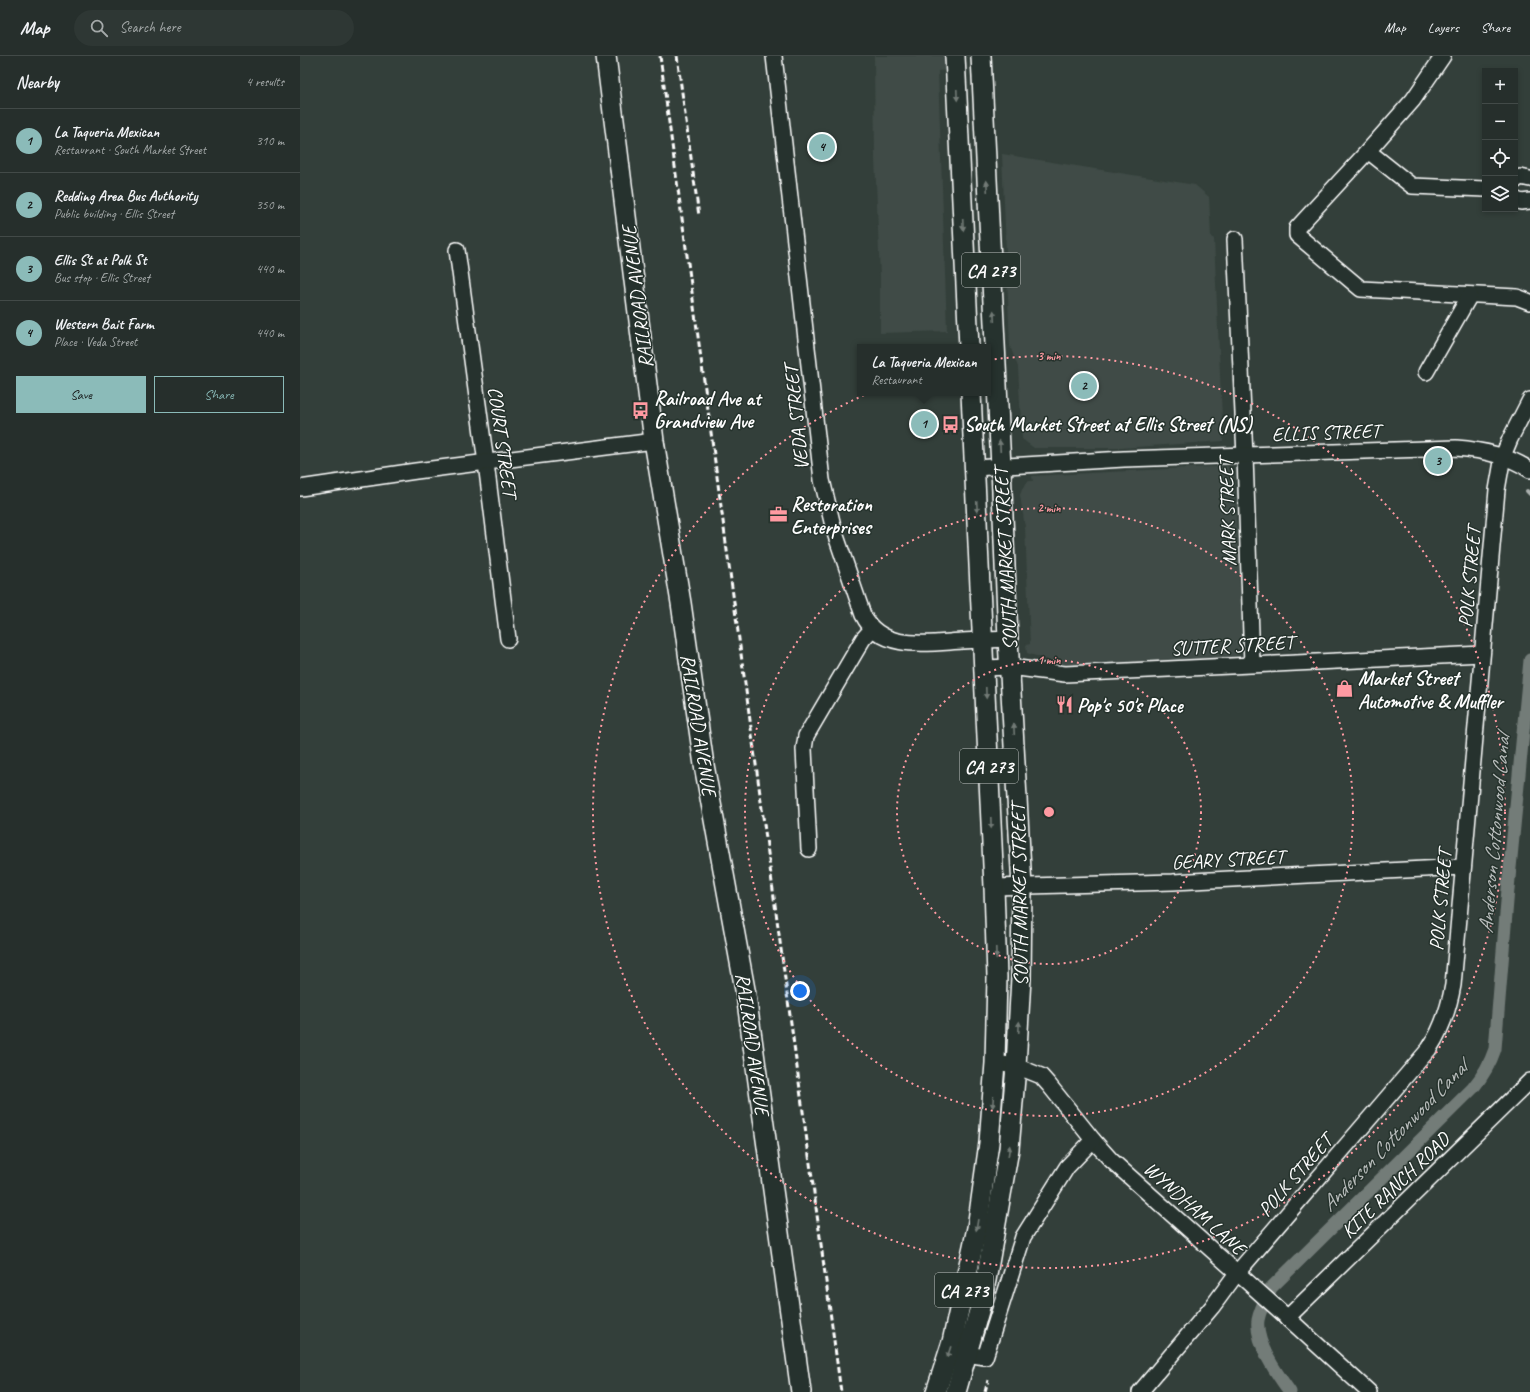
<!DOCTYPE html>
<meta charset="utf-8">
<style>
:root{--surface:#262f2c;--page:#2e3734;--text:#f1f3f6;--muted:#a4a9a9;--line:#424a48;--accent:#8bbbb9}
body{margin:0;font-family:Caveat,sans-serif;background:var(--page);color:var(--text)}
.controls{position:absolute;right:12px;top:12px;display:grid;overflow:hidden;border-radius:0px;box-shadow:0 2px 6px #0003}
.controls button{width:36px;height:36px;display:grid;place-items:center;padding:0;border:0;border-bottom:1px solid var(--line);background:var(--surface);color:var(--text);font:20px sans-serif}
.you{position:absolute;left:500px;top:935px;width:14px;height:14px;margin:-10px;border:3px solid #fff;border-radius:50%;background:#1a73e8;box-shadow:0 0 0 6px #1a73e833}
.badge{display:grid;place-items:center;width:26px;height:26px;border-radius:50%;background:var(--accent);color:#111;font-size:13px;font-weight:700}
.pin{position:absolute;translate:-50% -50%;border:2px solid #fff;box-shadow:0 1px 4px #0006}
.popup{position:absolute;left:557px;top:288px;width:134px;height:52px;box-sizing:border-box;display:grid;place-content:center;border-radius:0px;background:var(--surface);filter:drop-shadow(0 1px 3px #0005);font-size:13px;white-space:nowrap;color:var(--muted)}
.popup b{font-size:15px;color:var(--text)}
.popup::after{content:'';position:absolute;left:50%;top:100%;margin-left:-8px;border:8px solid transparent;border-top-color:var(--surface)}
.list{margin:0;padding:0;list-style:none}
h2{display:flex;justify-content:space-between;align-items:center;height:52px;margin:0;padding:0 16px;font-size:17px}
h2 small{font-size:13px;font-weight:400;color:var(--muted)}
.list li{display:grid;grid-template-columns:26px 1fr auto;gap:12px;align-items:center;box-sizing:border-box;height:64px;padding:0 16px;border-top:1px solid var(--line)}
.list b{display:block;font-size:15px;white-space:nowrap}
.list p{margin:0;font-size:13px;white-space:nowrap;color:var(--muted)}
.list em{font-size:13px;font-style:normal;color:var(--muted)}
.actions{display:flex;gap:8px;padding:12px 16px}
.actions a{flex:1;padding:9px 0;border:1px solid var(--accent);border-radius:0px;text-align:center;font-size:14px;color:var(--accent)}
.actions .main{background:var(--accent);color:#111}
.icon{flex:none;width:22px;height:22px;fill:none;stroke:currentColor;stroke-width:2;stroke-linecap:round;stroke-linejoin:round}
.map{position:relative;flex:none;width:1230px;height:1336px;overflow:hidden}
header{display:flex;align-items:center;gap:24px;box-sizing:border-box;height:56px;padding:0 20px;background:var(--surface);border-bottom:1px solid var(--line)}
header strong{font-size:19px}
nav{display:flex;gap:22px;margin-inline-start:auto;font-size:14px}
.search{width:280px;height:36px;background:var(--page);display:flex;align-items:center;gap:10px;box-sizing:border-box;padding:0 14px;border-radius:22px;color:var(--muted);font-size:15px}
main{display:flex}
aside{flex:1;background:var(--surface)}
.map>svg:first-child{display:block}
</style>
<header>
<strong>Map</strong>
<div class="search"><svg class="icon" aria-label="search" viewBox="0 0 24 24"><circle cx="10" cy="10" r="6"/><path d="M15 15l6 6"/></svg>Search here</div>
<nav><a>Map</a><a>Layers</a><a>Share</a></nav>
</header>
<main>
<aside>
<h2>Nearby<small>4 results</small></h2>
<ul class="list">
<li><span class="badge">1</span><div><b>La Taqueria Mexican</b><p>Restaurant · South Market Street</p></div><em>310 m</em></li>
<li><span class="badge">2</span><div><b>Redding Area Bus Authority</b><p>Public building · Ellis Street</p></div><em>350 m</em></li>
<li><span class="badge">3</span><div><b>Ellis St at Polk St</b><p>Bus stop · Ellis Street</p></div><em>440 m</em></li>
<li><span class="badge">4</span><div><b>Western Bait Farm</b><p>Place · Veda Street</p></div><em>440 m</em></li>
</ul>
<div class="actions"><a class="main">Save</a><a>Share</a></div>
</aside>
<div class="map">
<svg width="1230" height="1336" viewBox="0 0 1230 1336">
<rect width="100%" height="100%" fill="#333f3a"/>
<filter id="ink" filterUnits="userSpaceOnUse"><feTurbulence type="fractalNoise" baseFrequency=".025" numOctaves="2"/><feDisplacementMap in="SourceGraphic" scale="8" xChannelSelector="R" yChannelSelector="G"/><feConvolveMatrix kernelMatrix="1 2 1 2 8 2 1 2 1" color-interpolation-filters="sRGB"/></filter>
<g filter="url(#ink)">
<g fill="#404c47">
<polygon points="574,0 648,0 649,14 638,15 647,275 580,277 580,220 575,102"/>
<polygon points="702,98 895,129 909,141 911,181 914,183 923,385 820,392 734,392 722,383 718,311 710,290"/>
<polygon points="927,410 934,416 943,589 941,596 937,599 927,603 891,606 766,610 727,597 726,589 730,588 725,471 720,439 723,431 729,425 733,425 732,420"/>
</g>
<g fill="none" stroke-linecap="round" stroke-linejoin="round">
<polyline stroke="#abb0ae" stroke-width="4" points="1227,435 1230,438"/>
<path stroke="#737b78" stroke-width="13" d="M990,1336C977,1318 955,1287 958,1264C960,1253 966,1242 971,1232L1173,1032C1183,1020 1190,1008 1195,993L1208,833L1230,604"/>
<defs>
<g id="minor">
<path d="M474,0L522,424L534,474L563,559C581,596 629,587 662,585C678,584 693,584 708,583"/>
<polyline points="1068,95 1113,44 1143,0"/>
<polyline points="1215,125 1220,121 1230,123"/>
<polyline points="1185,133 1112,130 1068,95 997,172 997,179 1061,233 1217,241 1230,246"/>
<polyline points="1215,143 1221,146 1230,145"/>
<polyline points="935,183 945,400 952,608"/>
<polyline points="157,194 186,407 208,583"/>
<polyline points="1126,316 1170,239"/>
<path d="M675,412L824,403L1156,392C1182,394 1208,399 1230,414"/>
<polyline points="0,432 116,415 354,385"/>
<polyline points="685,612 710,611 765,618 1182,598"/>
<polyline points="509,793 504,693 506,680 563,583 572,573"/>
<polyline points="694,831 873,826 1163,811"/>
<polyline points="695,1007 716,1010 741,1020 749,1029 793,1084 811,1104 979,1254 1069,1336"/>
<polyline points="987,1262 1230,1025"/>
<polyline points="667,1298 685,1301 723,1181 767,1111 793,1084"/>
<path d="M840,1336L912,1251L937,1217L1129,993C1142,973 1149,952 1153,929L1197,434L1203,400L1210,383L1230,344"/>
</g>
<g id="major">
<polyline points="306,0 354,385 381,547 404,709 446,939 501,1336"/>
<polyline points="655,0 669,291"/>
<polyline points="636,1336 652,1286 677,1172 689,1087 695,1007 697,921 694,831 671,337"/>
<polyline points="656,1336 679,1255 686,1224 709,1093 716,1010 721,922 722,831 708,583 701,411 681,0"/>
</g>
</defs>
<use href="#minor" stroke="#fff" stroke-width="18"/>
<use href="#major" stroke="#fff" stroke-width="22"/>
<use href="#minor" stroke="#26332d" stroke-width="15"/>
<use href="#major" stroke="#26332d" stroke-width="19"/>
<g stroke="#fff" stroke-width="3" stroke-dasharray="6 3" stroke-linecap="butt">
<polyline points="360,0 541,1336"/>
<polyline points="377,0 399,160"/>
<polyline points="685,1336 688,1324"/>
</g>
</g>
<defs><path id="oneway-solid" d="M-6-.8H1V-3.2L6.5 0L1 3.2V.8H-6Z"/></defs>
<g fill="#727a76">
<use href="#oneway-solid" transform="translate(657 39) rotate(88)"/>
<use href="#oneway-solid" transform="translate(687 130) rotate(-93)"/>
<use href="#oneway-solid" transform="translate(663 169) rotate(87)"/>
<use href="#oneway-solid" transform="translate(694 260) rotate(-93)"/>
<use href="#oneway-solid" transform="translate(700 390) rotate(-93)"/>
<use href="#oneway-solid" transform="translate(677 451) rotate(87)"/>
<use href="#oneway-solid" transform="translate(686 637) rotate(88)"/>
<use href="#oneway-solid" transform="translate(714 673) rotate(-93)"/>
<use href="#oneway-solid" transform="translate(691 767) rotate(88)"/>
<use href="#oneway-solid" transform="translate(696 897) rotate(88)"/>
<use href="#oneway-solid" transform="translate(719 971) rotate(-87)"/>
<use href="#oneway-solid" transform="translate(693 1046) rotate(94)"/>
<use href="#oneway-solid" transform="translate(709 1095) rotate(-82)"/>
<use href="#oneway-solid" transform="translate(677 1169) rotate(99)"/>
<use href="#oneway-solid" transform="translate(649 1296) rotate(108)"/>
</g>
</g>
<g fill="none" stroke="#ff9aa2" stroke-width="2" stroke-dasharray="2 4">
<circle cx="749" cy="756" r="152"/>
<circle cx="749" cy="756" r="304"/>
<circle cx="749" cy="756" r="456"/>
</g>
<defs>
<symbol id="bus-bare" viewBox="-9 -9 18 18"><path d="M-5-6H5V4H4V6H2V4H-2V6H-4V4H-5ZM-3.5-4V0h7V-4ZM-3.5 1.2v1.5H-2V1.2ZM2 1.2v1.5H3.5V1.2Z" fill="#ff9aa2" stroke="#26332d" stroke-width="2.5" paint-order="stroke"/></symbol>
<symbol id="office-bare" viewBox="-9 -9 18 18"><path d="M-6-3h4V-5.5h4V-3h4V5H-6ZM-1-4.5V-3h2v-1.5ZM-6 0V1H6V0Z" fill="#ff9aa2" stroke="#26332d" stroke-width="2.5" paint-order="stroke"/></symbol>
<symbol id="shop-bare" viewBox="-9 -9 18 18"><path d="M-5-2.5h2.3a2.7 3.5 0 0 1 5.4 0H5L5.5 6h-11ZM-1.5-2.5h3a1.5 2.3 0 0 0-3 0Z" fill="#ff9aa2" stroke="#26332d" stroke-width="2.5" paint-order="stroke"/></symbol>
<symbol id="restaurant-bare" viewBox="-9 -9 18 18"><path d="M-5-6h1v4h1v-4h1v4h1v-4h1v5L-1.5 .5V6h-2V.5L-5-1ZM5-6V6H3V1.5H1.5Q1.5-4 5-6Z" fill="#ff9aa2" stroke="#26332d" stroke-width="2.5" paint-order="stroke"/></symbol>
</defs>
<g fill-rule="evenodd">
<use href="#bus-bare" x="328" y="342" width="25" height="25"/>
<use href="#bus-bare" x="638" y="356" width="25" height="25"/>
<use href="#office-bare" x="466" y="446" width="25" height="25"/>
<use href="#shop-bare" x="1032" y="620" width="25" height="25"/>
<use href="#restaurant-bare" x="752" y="636" width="25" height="25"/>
</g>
<g text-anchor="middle" stroke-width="3" stroke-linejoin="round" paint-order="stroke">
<g fill="#26332d" stroke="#bec2c0" stroke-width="1">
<rect x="662" y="197" width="58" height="34" rx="3"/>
<rect x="660" y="693" width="58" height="34" rx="3"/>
<rect x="635" y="1217" width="58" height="34" rx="3"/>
</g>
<g font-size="19" font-weight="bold" fill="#fff">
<text x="691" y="221">CA 273</text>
<text x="689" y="717">CA 273</text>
<text x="664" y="1241">CA 273</text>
</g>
<g font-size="20" fill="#fff" stroke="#26332d">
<text transform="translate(337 241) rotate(-97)" y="7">RAILROAD AVENUE</text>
<text transform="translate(496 362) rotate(-96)" y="7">VEDA STREET</text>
<text transform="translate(1026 376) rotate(-2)" y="7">ELLIS STREET</text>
<text transform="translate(203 386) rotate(82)" y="7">COURT STREET</text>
<text transform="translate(927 456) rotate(-92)" y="7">MARK STREET</text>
<text transform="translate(705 503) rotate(-93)" y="7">SOUTH MARKET STREET</text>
<text transform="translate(1169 521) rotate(-85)" y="7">POLK STREET</text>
<text transform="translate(932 589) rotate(-3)" y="7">SUTTER STREET</text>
<text transform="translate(399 669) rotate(81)" y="7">RAILROAD AVENUE</text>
<text transform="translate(928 803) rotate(-3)" y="7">GEARY STREET</text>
<text transform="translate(719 839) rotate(-91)" y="7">SOUTH MARKET STREET</text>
<text transform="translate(1140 844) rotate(-85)" y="7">POLK STREET</text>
<text transform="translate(453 988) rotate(82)" y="7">RAILROAD AVENUE</text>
<text transform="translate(995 1119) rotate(-49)" y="7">POLK STREET</text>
<text transform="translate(1095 1129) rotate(-44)" y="7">KITE RANCH ROAD</text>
<text transform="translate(895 1152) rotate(42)" y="7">WYNDHAM LANE</text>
</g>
<g font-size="20" font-weight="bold" fill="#fff" stroke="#26332d" text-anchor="start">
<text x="354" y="349">Railroad Ave at<tspan x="354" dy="23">Grandview Ave</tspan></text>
<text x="664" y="375">South Market Street at Ellis Street (NS)</text>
<text x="491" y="455">Restoration<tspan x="491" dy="23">Enterprises</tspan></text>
<text x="1058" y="629">Market Street<tspan x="1058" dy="23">Automotive &amp; Muffler</tspan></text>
<text x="777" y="656">Pop's 50's Place</text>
</g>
<g font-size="21" font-style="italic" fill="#b9bdbc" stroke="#26332d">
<text transform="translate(1194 778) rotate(-85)" y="7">Anderson Cottonwood Canal</text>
<text transform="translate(1094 1080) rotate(-46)" y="7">Anderson Cottonwood Canal</text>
</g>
</g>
<circle cx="749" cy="756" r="6" fill="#ff9aa2" stroke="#26332d" stroke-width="2"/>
<g font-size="12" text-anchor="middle" font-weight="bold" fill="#ff9aa2" stroke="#26332d" stroke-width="3" stroke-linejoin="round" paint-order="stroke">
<text x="749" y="304">3 min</text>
<text x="749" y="456">2 min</text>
<text x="749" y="608">1 min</text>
</g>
</svg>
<div class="controls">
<button>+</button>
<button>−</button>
<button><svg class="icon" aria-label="locate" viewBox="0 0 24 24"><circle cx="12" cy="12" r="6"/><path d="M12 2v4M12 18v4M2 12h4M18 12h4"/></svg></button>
<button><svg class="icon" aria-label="layers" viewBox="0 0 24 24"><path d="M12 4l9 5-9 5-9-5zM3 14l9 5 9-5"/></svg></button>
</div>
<div class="you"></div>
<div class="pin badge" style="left:624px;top:368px">1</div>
<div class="popup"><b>La Taqueria Mexican</b>Restaurant</div>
<div class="pin badge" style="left:784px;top:330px">2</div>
<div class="pin badge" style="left:1138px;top:405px">3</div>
<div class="pin badge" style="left:522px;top:91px">4</div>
</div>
</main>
